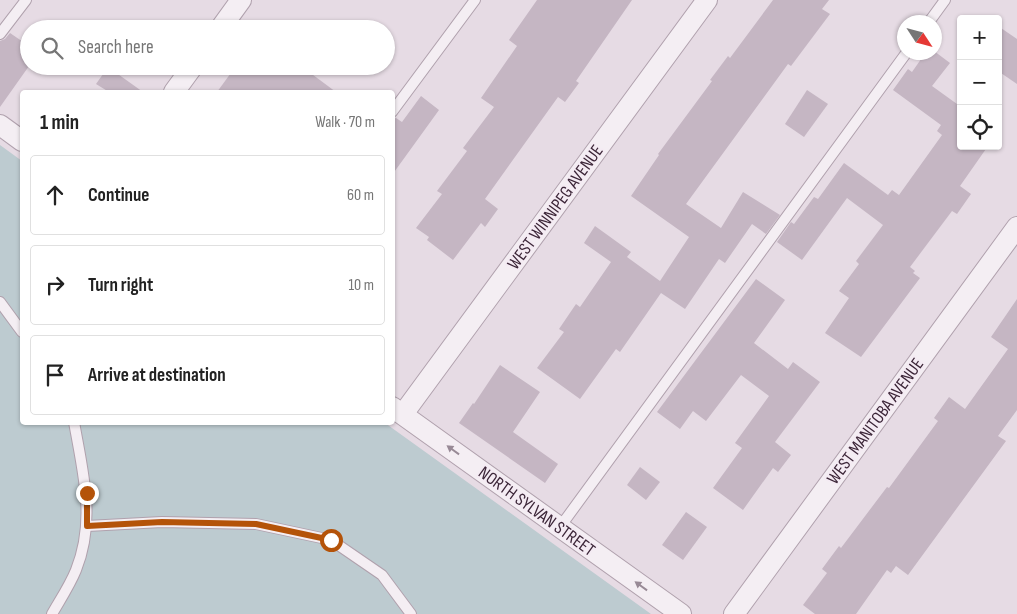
<!DOCTYPE html>
<meta charset="utf-8">
<style>
:root{--surface:#fff;--page:#f2f2f2;--text:#222;--muted:#767676;--line:#e0e0e0}
body{margin:0;font-family:"Sofia Sans Condensed",sans-serif;background:var(--page);color:var(--text)}
.controls{position:absolute;right:15px;top:15px;display:grid;overflow:hidden;border-radius:5px;box-shadow:0 1px 4px #0004}
.controls button{width:45px;height:45px;display:grid;place-items:center;padding:0;border:0;border-bottom:1px solid var(--line);background:var(--surface);color:var(--text);font:25px sans-serif}
.compass{position:absolute;left:897px;top:15px;width:45px;height:45px;border-radius:50%;background:var(--surface);box-shadow:0 1px 4px #0004;rotate:126deg}
.stop{position:absolute;width:15px;height:15px;margin:-11px;border:4px solid #b45309;border-radius:50%;background:#fff}
.stop.end{background:#b45309;border-color:#fff;box-shadow:0 1px 5px #0008}
.list{margin:0;padding:0;list-style:none}
h2{display:flex;justify-content:space-between;align-items:center;height:65px;margin:0;padding:0 20px;font-size:21px}
h2 small{font-size:16px;font-weight:400;color:var(--muted)}
.list li{display:grid;grid-template-columns:32px 1fr auto;gap:15px;align-items:center;box-sizing:border-box;height:80px;margin:0 10px 10px;padding:0 10px;border:1px solid var(--line);border-radius:5px}
.list b{display:block;font-size:19px;white-space:nowrap}
.list em{font-size:16px;font-style:normal;color:var(--muted)}
.icon{flex:none;width:28px;height:28px;fill:none;stroke:currentColor;stroke-width:2;stroke-linecap:round;stroke-linejoin:round}
.map{position:relative;flex:none;width:1017px;height:614px;overflow:hidden}
.search{position:absolute;background:var(--surface);box-shadow:0 1px 4px #0004;left:20px;top:20px;width:375px;height:55px;display:flex;align-items:center;gap:12px;box-sizing:border-box;padding:0 18px;border-radius:28px;color:var(--muted);font-size:19px}
.panel{position:absolute;background:var(--surface);box-shadow:0 1px 4px #0004;left:20px;top:90px;width:375px;height:335px;border-radius:5px}
.map>svg:first-child{display:block}
</style>
<div class="map">
<svg width="1017" height="614" viewBox="0 0 1017 614">
<rect width="100%" height="100%" fill="#e6dbe4"/>
<polygon fill="#bdcbd0" points="0,145 22,161 22,422 385,423 651,614 0,614"/>
<g fill="#c5b6c3">
<polygon points="537,0 632,0 576,81 579,83 565,102 558,97 485,199 498,209 485,227 481,223 453,260 427,240 429,237 416,228 442,194 437,191 467,151 463,148 494,107 481,98 517,46 509,40"/>
<polygon points="773,0 829,0 822,9 830,14 791,66 788,64 686,204 721,228 743,192 780,215 766,234 752,224 725,263 719,259 685,309 661,293 620,352 616,349 580,399 537,368 564,332 559,329 576,304 580,307 611,262 584,243 595,226 631,252 627,257 660,281 689,237 631,196 659,155 658,154 712,81 710,80 728,56 730,58"/>
<polygon points="998,26 1017,39 1017,84 998,71"/>
<polygon points="10,33 29,46 29,66 0,107 0,41 5,39"/>
<polygon points="934,51 950,63 932,86 957,104 961,99 961,146 988,146 960,186 971,194 957,214 952,211 910,267 915,271 913,273 920,278 861,357 825,333 849,298 839,291 859,264 856,261 883,225 847,198 802,260 777,242 791,222 794,224 814,197 818,199 844,163 888,195 892,190 899,195 942,135 937,131 941,125 893,90 908,69 912,72 926,52 934,52"/>
<polygon points="236,66 301,66 336,92 217,92"/>
<polygon points="108,67 143,92 109,92 96,84"/>
<polygon points="807,90 828,104 804,137 785,124"/>
<polygon points="421,96 439,110 392,175 392,119 396,118 402,122"/>
<polygon points="756,279 785,300 754,343 788,369 793,362 820,382 775,442 791,455 778,472 773,468 743,510 713,488 742,448 735,443 769,396 741,375 706,421 693,411 680,429 657,412"/>
<polygon points="1017,299 1017,410 998,436 1006,441 908,575 896,566 891,573 887,570 856,614 815,614 803,605 827,573 822,569 839,546 841,548 887,487 889,488 938,421 934,418 949,397 965,409 1008,349 991,337"/>
<polygon points="500,365 540,392 513,432 558,464 545,483 459,423 473,403 474,404"/>
<polygon points="640,467 660,482 646,500 627,485"/>
<polygon points="686,512 707,527 683,560 662,545"/>
</g>
<g fill="none" stroke-linecap="round" stroke-linejoin="round">
<defs>
<g id="lane">
<polyline points="929,22 945,0"/>
<polyline points="0,34 26,0"/>
<polyline points="392,112 475,0"/>
<polyline points="0,302 22,332"/>
<polyline points="87,526 162,522 256,524 331,540 382,575 411,614"/>
<polyline points="560,527 907,52"/>
<path d="M52,614C60,600 70,585 76,570C96,520 83,473 74,422"/>
</g>
<g id="street">
<polyline points="220,29 241,0"/>
<polyline points="174,92 193,66"/>
<polyline points="0,125 22,141"/>
<polyline points="392,407 681,614"/>
<polyline points="403,414 707,0"/>
<polyline points="734,614 1017,227"/>
</g>
</defs>
<use href="#lane" stroke="#b0a1ad" stroke-width="12"/>
<use href="#street" stroke="#b0a1ad" stroke-width="22"/>
<use href="#lane" stroke="#f4eef3" stroke-width="10"/>
<use href="#street" stroke="#f4eef3" stroke-width="20"/>
</g>
<defs><path id="oneway-solid" d="M-6-.8H1V-3.2L6.5 0L1 3.2V.8H-6Z" transform="scale(1.25)"/></defs>
<g fill="#988a96">
<use href="#oneway-solid" transform="translate(453 450) rotate(-144)"/>
<use href="#oneway-solid" transform="translate(641 586) rotate(-144)"/>
</g>
<g fill="none" stroke-linecap="round" stroke-linejoin="round">
<polyline stroke="#b45309" stroke-width="6" points="87,493 87,526 162,522 256,524 331,540"/>
</g>
<g text-anchor="middle" stroke-width="4" stroke-linejoin="round" paint-order="stroke">
<g font-size="18" fill="#3c2638" stroke="#f4ebf3">
<text transform="translate(555 207) rotate(-54)" y="6">WEST WINNIPEG AVENUE</text>
<text transform="translate(875 421) rotate(-54)" y="6">WEST MANITOBA AVENUE</text>
<text transform="translate(537 511) rotate(36)" y="6">NORTH SYLVAN STREET</text>
</g>
</g>
</svg>
<div class="controls">
<button>+</button>
<button>−</button>
<button><svg class="icon" aria-label="locate" viewBox="0 0 24 24"><circle cx="12" cy="12" r="6"/><path d="M12 2v4M12 18v4M2 12h4M18 12h4"/></svg></button>
</div>
<svg class="compass" viewBox="-18 -18 36 36"><path d="M0-13l5 13h-10z" fill="#e53935"/><path d="M0 13l5-13h-10z" fill="#767676"/></svg>
<div class="stop" style="left:331px;top:540px"></div>
<div class="stop end" style="left:87px;top:493px"></div>
<div class="search"><svg class="icon" aria-label="search" viewBox="0 0 24 24"><circle cx="10" cy="10" r="6"/><path d="M15 15l6 6"/></svg>Search here</div>
<section class="panel">
<h2>1 min<small>Walk · 70 m</small></h2>
<ul class="list">
<li><svg class="icon" aria-label="ahead" viewBox="0 0 24 24"><path d="M12 20V5M6 11l6-6 6 6"/></svg><div><b>Continue</b></div><em>60 m</em></li>
<li><svg class="icon" aria-label="right" viewBox="0 0 24 24"><path d="M7 20v-9h11M14 6l5 5-5 5"/></svg><div><b>Turn right</b></div><em>10 m</em></li>
<li><svg class="icon" aria-label="arrive" viewBox="0 0 24 24"><path d="M6 21V4h12l-3 4 3 4H6"/></svg><div><b>Arrive at destination</b></div></li>
</ul>
</section>
</div>
